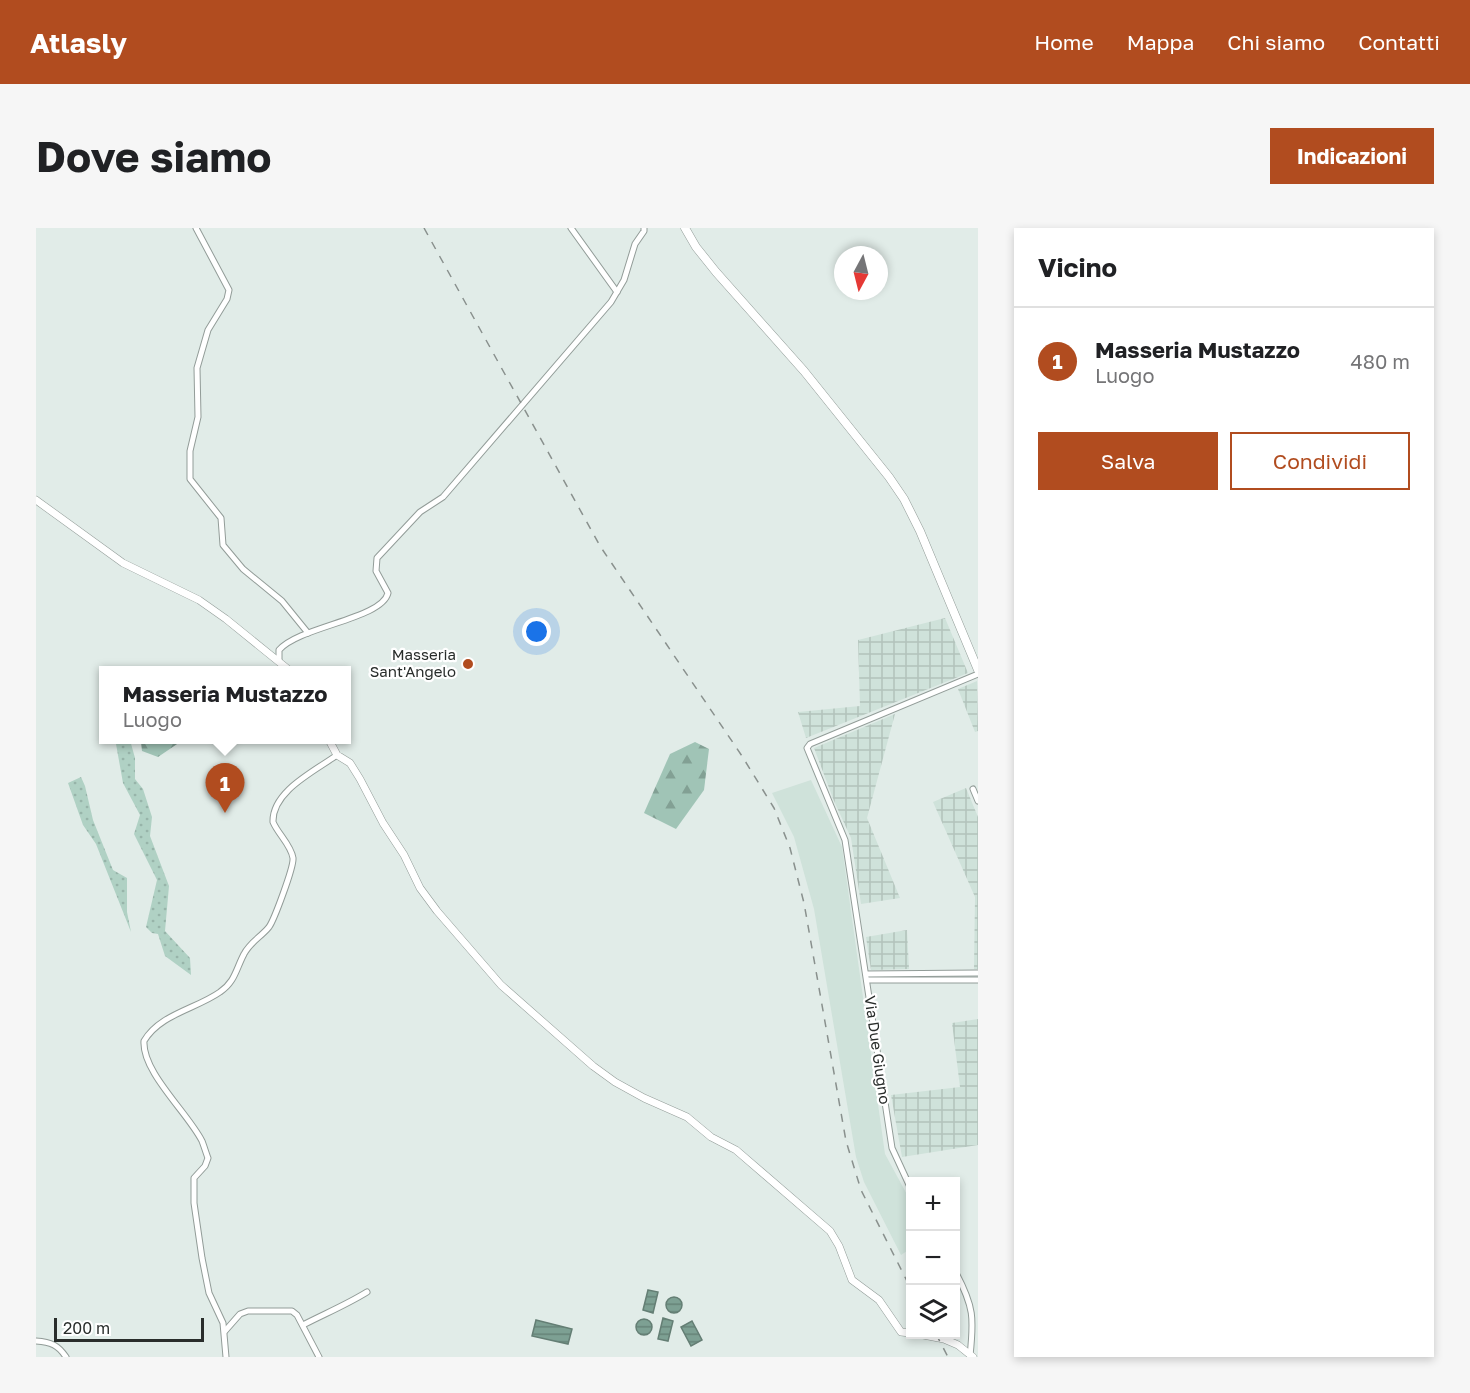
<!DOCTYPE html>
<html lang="it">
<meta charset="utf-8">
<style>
:root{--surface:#fff;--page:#f6f6f6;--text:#202124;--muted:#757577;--line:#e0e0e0;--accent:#b14c1f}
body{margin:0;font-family:"Golos Text",sans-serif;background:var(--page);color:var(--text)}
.controls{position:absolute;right:18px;bottom:18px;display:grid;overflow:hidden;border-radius:0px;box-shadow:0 3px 9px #0003}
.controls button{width:54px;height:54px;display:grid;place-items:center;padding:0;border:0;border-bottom:2px solid var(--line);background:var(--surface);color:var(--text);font:30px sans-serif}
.compass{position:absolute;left:798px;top:18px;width:54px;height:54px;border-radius:50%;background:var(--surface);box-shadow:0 3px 9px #0003;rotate:187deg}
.scale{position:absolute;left:18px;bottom:15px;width:150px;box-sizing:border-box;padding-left:6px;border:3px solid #292d2b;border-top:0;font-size:16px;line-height:21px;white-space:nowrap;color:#292d2b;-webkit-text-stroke:4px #fff;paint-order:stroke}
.you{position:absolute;left:501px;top:404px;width:21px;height:21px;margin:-15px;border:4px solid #fff;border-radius:50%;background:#1a73e8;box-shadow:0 0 0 9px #1a73e833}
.badge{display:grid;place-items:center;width:39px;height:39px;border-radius:50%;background:var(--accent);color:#fff;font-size:20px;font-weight:700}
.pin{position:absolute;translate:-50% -50px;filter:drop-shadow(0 2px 3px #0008)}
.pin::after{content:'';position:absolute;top:32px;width:21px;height:18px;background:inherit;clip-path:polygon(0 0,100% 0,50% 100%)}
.popup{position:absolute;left:63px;top:438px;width:252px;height:78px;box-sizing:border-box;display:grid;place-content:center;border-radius:0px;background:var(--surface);filter:drop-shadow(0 2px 4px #0005);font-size:20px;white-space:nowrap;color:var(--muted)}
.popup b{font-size:22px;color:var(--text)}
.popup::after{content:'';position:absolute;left:50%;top:100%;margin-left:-12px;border:12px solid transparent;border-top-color:var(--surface)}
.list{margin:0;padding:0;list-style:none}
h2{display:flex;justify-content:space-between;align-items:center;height:78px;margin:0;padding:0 24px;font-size:26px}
h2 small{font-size:20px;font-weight:400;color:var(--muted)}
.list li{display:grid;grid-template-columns:39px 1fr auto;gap:18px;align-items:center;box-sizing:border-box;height:108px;padding:0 24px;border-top:2px solid var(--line)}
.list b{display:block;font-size:22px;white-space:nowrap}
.list p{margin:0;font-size:20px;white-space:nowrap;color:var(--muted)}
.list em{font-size:20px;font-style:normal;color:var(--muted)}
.actions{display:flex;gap:12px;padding:18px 24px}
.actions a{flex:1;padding:14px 0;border:2px solid var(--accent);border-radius:0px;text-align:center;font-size:21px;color:var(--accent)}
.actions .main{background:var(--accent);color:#fff}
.icon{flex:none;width:33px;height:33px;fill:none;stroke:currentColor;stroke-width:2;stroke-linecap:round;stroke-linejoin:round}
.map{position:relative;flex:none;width:942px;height:1129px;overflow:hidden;border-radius:0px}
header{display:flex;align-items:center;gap:36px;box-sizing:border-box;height:84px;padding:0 30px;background:var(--accent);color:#fff}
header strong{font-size:28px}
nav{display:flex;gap:33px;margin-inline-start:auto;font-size:21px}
.intro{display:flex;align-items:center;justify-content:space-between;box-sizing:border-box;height:144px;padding:0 36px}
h1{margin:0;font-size:42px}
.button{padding:15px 27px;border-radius:0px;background:var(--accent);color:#fff;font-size:21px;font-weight:700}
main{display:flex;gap:36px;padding:0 36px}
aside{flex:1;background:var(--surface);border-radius:0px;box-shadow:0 3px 9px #0003}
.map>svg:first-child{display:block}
</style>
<header>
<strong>Atlasly</strong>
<nav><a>Home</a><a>Mappa</a><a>Chi siamo</a><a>Contatti</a></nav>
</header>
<div class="intro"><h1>Dove siamo</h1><a class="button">Indicazioni</a></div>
<main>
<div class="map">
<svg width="942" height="1129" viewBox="0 0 942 1129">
<defs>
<pattern id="industrial-grid" width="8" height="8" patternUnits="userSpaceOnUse" patternTransform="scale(1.5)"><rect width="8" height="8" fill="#cfe2da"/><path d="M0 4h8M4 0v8" fill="none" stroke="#b2c2bb"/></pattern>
<pattern id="grass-dots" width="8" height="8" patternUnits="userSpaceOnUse" patternTransform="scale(1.5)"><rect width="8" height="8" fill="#b0d1c4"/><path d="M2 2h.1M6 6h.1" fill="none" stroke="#97b4a9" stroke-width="1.8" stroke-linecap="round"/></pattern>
<pattern id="forest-firs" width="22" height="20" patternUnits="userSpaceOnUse" patternTransform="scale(1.5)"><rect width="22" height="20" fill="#a0c4b6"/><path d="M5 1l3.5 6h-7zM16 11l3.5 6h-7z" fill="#82a094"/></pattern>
<pattern id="water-rules" width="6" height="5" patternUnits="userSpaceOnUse" patternTransform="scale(1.5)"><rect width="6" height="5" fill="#7da093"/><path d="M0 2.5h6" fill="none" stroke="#668378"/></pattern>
</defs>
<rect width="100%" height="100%" fill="#e1ece8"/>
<polygon fill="#cfe2da" points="775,552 806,619 849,926 874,972 874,1021 865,1027 828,954 820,929 778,681 758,609 736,565"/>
<g fill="url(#industrial-grid)">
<polygon points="909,390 932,445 770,510 762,484 824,478 822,412"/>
<polygon points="941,453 942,503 939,504 922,461"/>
<polygon points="859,486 831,590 864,670 825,676 815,610 798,573 778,520"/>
<polygon points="930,560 942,589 942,741 938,741 939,669 897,574"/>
<polygon points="871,702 873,741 835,742 830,709"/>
<polygon points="942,791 942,917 866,929 855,867 924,859 916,795"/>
</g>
<g fill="url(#grass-dots)">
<polygon points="81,512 94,512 99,530 99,551 107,561 116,589 114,608 133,658 129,703 154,730 155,747 129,728 122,706 116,705 110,699 121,652 98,606 104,587 87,555 80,516"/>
<polygon points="45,549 49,558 57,592 77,642 91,650 91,684 95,704 60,616 47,597 32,555"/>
</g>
<g fill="url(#forest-firs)">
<polygon points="107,512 147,512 122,529 106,523 105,514"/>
<polygon points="659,514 673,521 668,562 640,601 608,585 634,526"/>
</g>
<g fill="url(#water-rules)" stroke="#647e74" stroke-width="1.5">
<polygon points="612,1062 622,1064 617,1085 607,1082"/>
<circle cx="638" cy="1077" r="8"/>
<polygon points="627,1090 637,1093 632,1113 622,1111"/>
<circle cx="608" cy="1099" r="8"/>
<polygon points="500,1092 536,1101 532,1116 496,1108"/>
<polygon points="656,1093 666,1112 655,1118 645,1099"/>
</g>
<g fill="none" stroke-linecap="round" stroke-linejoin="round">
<defs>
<g id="minor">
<polyline points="160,0 193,62 191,71 172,102 161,140 162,189 154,223 154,251 185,290 187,317 207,341 246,373 272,405"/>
<polyline points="535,0 581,64"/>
<path d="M243,432V422C264,398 346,391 352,365L340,343L341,330L384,284L407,269L575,74L588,52L599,16L608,3V0"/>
<polyline points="937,561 942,573"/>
<polyline points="830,746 942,745"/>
<polyline points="831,752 942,752"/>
<polyline points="874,959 856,920 809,612 771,520 774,516 942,446"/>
<path d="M920,1045C938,1079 938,1090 934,1128"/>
<path d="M267,1097C288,1086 310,1077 331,1064"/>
<polyline points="189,1103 204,1086 212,1083 256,1083 261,1087 283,1129"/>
<path d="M0,1113C15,1114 22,1117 30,1129"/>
<path d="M190,1129L187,1095L173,1065L166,1030L158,975V950L169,938L172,930C170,925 168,918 166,913C152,885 106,844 108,813C124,786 160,781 184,764C199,754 200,741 208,726C214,714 225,709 233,699C238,692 258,639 257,630C255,617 242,606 237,594C236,563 279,543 301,527"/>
</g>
<g id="tertiary">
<polyline points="0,272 87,335 163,372 190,391 253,442"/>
<polyline points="293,512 301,527 314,535 324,551 347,595 368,627 384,660 401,683 465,757 557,838 579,854 608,870 651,889 675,909 700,922 794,1003 803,1018 816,1052 843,1072 865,1104 874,1105"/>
<polyline points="882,1106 908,1111 922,1117 937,1129"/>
</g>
<polyline id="secondary" points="649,0 660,19 680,44 768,143 853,249 868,271 884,303 942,442"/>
</defs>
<use href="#minor" stroke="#929c98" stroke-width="7"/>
<use href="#tertiary" stroke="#929c98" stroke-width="8"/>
<use href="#secondary" stroke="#929c98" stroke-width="9"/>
<use href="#minor" stroke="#fff" stroke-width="5"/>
<use href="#tertiary" stroke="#fff" stroke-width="7"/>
<use href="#secondary" stroke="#fff" stroke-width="8"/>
<g stroke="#89908d" stroke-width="1.5" stroke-dasharray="8 8" stroke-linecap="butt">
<polyline points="388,0 564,318 706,528 738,580 754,620 768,675 810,913 825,962 874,1059"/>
<polyline points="900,1106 912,1129"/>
</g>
</g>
<circle fill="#b14c1f" stroke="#fff" stroke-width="2" cx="432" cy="436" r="6"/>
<g text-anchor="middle" stroke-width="4.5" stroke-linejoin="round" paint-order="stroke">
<g font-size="15" fill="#292d2b" stroke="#fff" text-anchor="end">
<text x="420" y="432">Masseria<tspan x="420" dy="17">Sant'Angelo</tspan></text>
</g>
<g font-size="15" fill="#292d2b" stroke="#fff">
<text transform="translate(841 822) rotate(82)" y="5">Via Due Giugno</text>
</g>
</g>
</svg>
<div class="controls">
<button>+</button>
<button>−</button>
<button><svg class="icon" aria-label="layers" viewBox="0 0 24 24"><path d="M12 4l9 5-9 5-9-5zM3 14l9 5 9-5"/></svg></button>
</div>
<svg class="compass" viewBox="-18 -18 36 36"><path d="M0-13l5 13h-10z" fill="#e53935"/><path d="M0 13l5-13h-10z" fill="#757577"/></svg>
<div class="scale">200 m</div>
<div class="you"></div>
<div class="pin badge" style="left:189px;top:585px">1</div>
<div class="popup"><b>Masseria Mustazzo</b>Luogo</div>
</div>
<aside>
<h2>Vicino<small></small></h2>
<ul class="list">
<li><span class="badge">1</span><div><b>Masseria Mustazzo</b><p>Luogo</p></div><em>480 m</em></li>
</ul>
<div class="actions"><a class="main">Salva</a><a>Condividi</a></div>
</aside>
</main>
